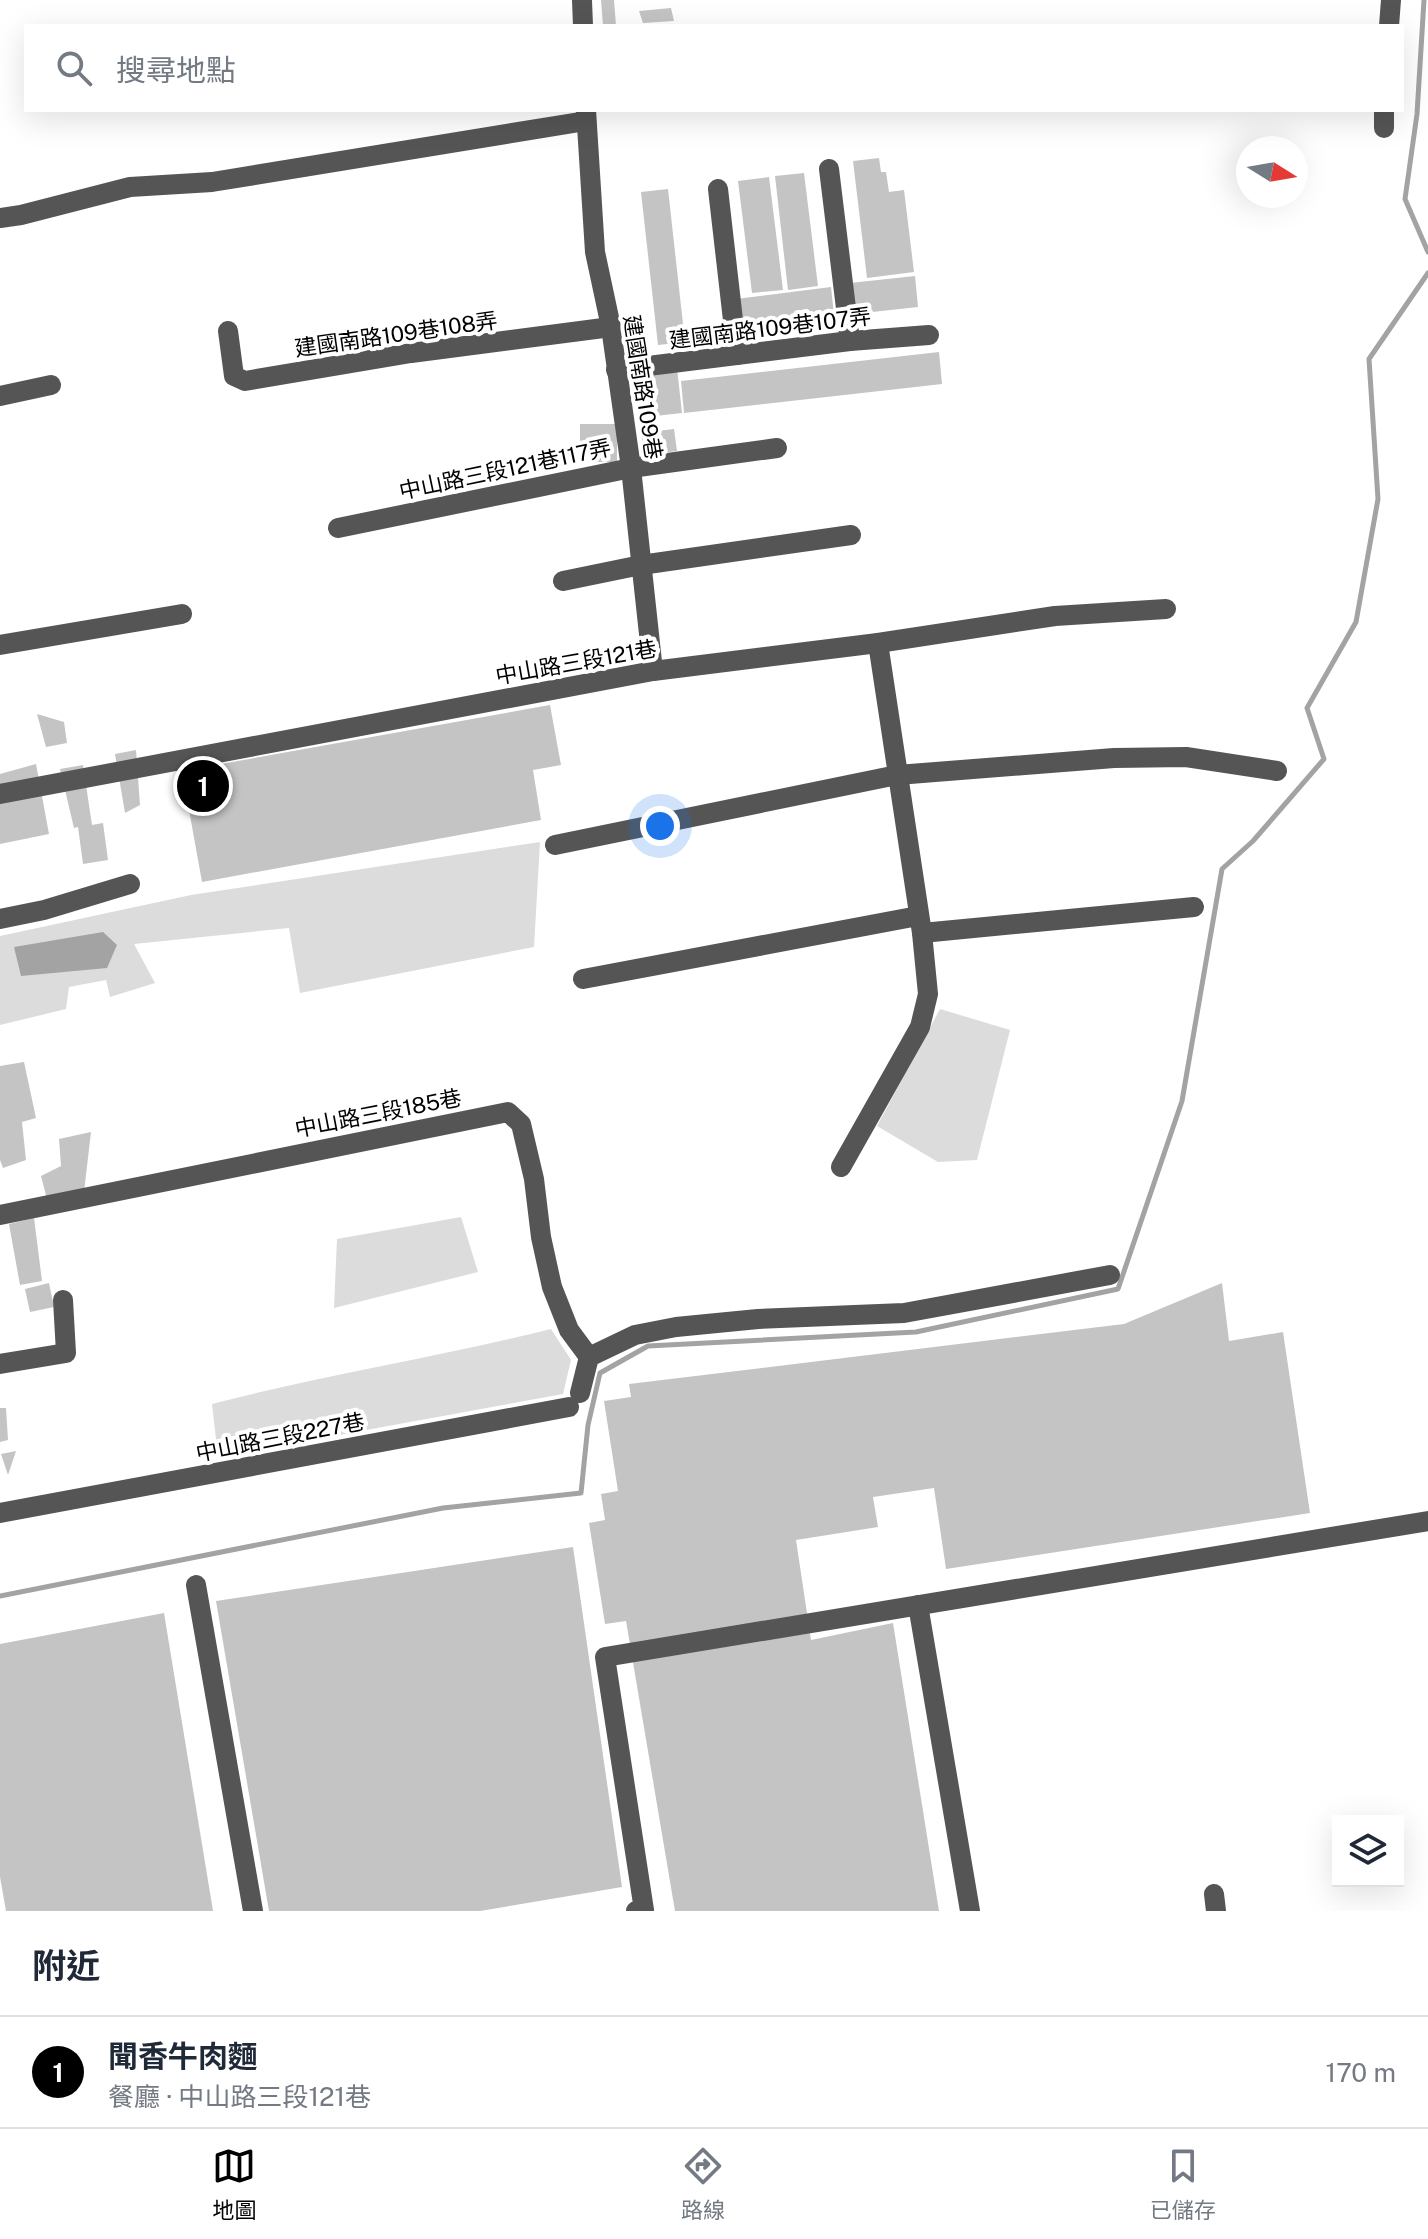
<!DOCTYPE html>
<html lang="zh-TW">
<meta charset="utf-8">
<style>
:root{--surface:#fff;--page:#f6f6f7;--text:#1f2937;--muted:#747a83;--line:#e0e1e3;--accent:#000}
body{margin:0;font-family:"Public Sans","Noto Sans TC",sans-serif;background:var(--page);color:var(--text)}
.controls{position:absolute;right:24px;bottom:24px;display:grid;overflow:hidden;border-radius:0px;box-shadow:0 8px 32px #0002}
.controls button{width:72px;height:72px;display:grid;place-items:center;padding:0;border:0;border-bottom:2px solid var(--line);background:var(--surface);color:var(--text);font:40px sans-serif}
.compass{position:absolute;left:1236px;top:136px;width:72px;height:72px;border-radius:50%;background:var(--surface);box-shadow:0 8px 32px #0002;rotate:101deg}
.you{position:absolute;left:660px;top:826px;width:28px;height:28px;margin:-20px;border:6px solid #fff;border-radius:50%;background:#1a73e8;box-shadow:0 0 0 12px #1a73e833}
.badge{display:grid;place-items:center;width:52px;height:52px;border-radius:50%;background:var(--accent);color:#fff;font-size:26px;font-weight:700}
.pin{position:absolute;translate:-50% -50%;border:4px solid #fff;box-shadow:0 2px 8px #0006}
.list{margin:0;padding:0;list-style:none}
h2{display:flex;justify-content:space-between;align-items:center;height:104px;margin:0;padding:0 32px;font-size:34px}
h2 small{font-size:26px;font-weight:400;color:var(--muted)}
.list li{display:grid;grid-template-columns:52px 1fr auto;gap:24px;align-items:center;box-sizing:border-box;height:112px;padding:0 32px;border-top:2px solid var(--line)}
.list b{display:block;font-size:30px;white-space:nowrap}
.list p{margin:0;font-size:26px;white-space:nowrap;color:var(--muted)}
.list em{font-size:26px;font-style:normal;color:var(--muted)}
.icon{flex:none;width:44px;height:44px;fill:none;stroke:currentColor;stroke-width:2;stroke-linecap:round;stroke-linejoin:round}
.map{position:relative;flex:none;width:1428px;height:1911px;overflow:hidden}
.search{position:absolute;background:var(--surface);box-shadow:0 8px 32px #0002;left:24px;right:24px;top:24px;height:88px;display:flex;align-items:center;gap:20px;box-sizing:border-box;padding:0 28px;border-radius:0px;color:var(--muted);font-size:30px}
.sheet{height:216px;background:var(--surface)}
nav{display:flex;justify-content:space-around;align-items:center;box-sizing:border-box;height:112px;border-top:2px solid var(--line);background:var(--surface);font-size:22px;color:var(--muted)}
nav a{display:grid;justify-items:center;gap:4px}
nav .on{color:var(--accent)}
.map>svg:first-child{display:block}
</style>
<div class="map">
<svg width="1428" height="1911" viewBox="0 0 1428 1911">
<rect width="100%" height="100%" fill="#fff"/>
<g fill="#dcdcdc">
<polygon points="540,842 534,947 300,993 289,928 134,944 155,983 110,997 106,980 69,987 66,1009 0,1025 0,936 191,895"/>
<polygon points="940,1009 1010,1030 977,1160 938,1162 877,1126"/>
<polygon points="461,1217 478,1272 334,1308 337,1239"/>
<path d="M551,1329L571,1360L563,1394L218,1457L212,1404C324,1375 438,1357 551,1329Z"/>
</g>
<polygon fill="#a3a3a3" points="103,932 117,945 107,968 21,976 14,947"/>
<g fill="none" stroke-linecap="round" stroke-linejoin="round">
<g stroke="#a3a3a3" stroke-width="5">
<polyline points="1424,0 1417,114 1405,199 1428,252"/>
<polyline points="0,1596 443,1508 581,1493 588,1425 600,1373 648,1346 916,1332 1118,1289 1182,1101 1222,869 1253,841 1324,759 1307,708 1356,622 1378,499 1369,359 1428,273"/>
</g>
</g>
<g fill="#c4c4c4">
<polygon points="601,0 614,0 616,26 603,26"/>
<polygon points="671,8 674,21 643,23 639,11"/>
<polygon points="879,158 881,172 886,172 889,192 904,190 914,272 867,278 853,161"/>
<polygon points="804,173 818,286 788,290 775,176"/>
<polygon points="769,177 783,290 752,293 738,181"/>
<polygon points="668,189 685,342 658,345 641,192"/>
<polygon points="915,276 918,307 854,314 850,283"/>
<polygon points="831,287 834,315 740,326 736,299"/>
<polygon points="939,352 942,384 684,413 681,381"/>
<polygon points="677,368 682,413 655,416 649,371"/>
<rect x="580" y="424" width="37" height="38"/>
<polygon points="674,429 677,451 644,455 641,433"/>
<polygon points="550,705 561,765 533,770 541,820 202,882 182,771"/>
<polygon points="37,714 64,722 67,743 46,747"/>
<polygon points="136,750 140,805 125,813 115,754"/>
<polygon points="36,764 49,834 0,844 0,774"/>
<polygon points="83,765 92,825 103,823 108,860 83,864 78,827 74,828 60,769"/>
<polygon points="24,1062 36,1118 22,1122 26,1160 3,1168 0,1160 0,1066"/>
<polygon points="91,1132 84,1192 48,1203 41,1176 61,1166 59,1139"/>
<polygon points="34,1218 42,1281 20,1285 9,1224"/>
<polygon points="49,1283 54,1307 30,1312 25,1289"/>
<polygon points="1222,1283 1229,1341 1283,1332 1310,1513 946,1569 934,1488 873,1497 878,1527 796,1540 811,1640 893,1623 939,1911 675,1911 626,1621 605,1624 589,1523 605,1520 601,1494 618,1491 604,1401 631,1397 629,1384 1124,1324"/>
<polygon points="0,1408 6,1408 8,1440 0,1442"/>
<polygon points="16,1451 8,1475 1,1454"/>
<polygon points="573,1547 622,1887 480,1911 269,1911 216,1601"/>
<polygon points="164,1613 213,1911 6,1911 0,1877 0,1644"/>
</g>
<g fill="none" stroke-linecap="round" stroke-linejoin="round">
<g stroke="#555" stroke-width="20">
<polyline points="582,0 583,26"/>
<polyline points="1389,26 1391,0"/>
<polyline points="586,110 595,252 611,327 631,468 653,671"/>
<polyline points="1384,110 1384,128"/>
<polyline points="829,169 850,341"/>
<polyline points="718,189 737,355"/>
<polyline points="0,218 21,215 130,187 212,182 586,121"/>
<polyline points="228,331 234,376 245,381 411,353 611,327"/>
<polyline points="616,370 850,341 929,335"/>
<polyline points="0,396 51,385"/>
<polyline points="338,528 631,468 777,448"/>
<polyline points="563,581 641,565 851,535"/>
<polyline points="0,645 182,614"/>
<polyline points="0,794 653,671 878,643 1055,616 1166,609"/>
<polyline points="555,845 897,775 1114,758 1186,757 1277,771"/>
<polyline points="0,919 44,910 130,884"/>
<polyline points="922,933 1194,907"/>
<polyline points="583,979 918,916"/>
<polyline points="841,1167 920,1027 928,994 922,933 878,643"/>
<polyline points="0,1215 508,1112 521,1124 534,1179 541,1237 552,1287 569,1330 589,1357"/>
<polyline points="0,1364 66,1353 63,1300"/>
<polyline points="580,1393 589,1357 635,1335 676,1327 758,1319 904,1313 1110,1275"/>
<polyline points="0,1513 569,1407"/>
<polyline points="196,1585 253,1911"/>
<polyline points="918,1605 970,1911"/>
<polyline points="1214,1894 1216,1911"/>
<polyline points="636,1911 644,1910 605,1657 1428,1521"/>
</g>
</g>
<g text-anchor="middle" stroke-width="8" stroke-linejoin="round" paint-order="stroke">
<g font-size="22" fill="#000" stroke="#fff">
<text transform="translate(770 328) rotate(-7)" y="8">建國南路109巷107弄</text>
<text transform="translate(396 334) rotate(-8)" y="8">建國南路109巷108弄</text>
<text transform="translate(643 387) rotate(81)" y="8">建國南路109巷</text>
<text transform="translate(505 469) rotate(-12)" y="8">中山路三段121巷117弄</text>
<text transform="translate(576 662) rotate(-10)" y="8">中山路三段121巷</text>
<text transform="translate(378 1113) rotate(-11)" y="8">中山路三段185巷</text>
<text transform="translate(280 1437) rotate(-11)" y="8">中山路三段227巷</text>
</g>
</g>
</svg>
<div class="controls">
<button><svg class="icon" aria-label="layers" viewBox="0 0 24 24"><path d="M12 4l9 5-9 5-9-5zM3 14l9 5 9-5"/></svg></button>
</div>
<svg class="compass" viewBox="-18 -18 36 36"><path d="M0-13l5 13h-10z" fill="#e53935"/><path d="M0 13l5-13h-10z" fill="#747a83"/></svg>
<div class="you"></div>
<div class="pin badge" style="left:203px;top:786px">1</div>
<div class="search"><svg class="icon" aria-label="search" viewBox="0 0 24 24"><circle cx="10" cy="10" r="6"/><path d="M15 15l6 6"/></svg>搜尋地點</div>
</div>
<section class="sheet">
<h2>附近<small></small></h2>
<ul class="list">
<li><span class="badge">1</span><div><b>聞香牛肉麵</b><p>餐廳 · 中山路三段121巷</p></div><em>170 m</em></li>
</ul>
</section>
<nav>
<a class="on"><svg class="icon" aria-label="map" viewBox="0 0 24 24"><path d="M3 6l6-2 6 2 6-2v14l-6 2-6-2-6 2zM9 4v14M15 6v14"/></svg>地圖</a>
<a><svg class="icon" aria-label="directions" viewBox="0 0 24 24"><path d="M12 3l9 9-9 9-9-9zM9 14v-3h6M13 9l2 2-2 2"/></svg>路線</a>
<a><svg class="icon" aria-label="saved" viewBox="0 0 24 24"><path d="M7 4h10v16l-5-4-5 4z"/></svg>已儲存</a>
</nav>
